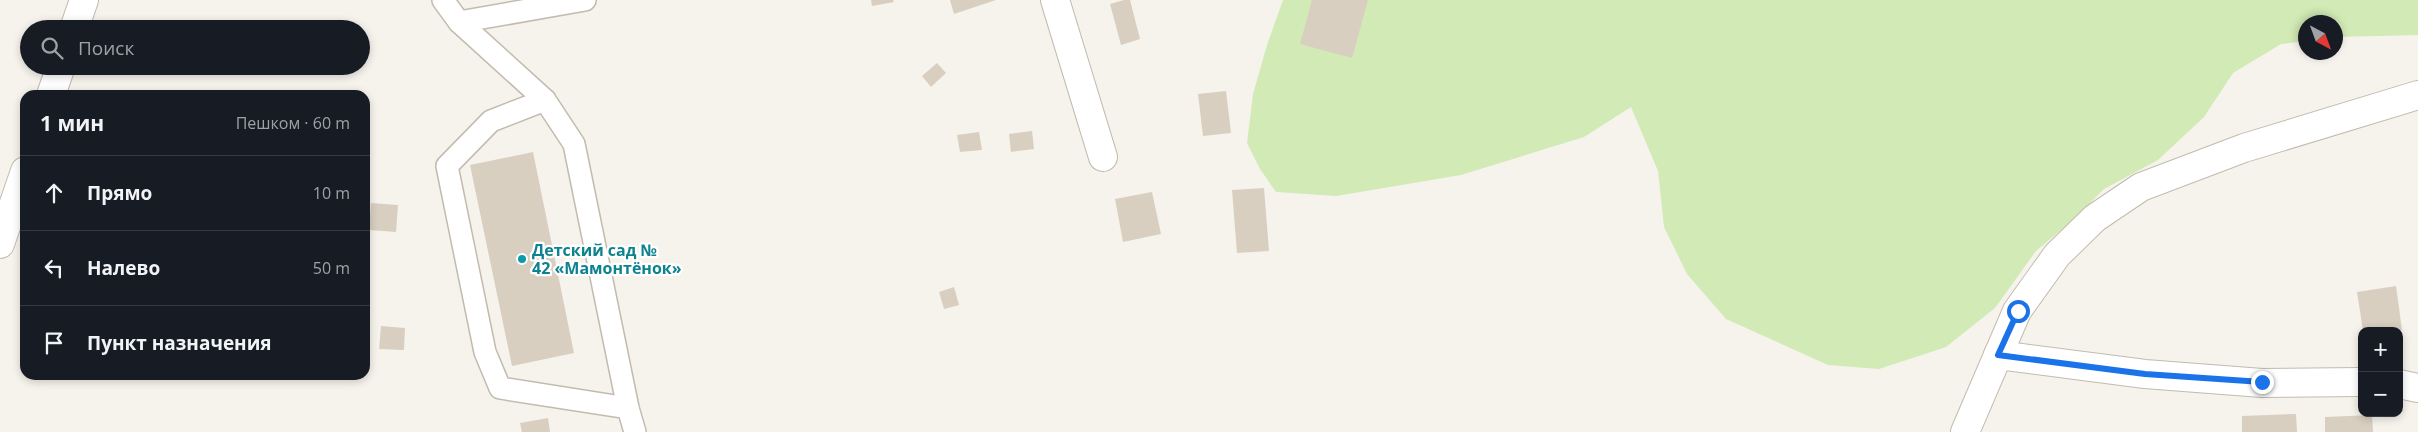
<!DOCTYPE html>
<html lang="ru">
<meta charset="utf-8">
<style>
:root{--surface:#171b24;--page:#20242c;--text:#f1f3f6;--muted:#9ea1a6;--line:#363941}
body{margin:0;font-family:"Open Sans",sans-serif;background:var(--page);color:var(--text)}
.controls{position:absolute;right:15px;bottom:15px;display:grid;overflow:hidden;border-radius:10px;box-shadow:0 2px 8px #0003}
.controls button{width:45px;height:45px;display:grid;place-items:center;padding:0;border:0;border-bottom:1px solid var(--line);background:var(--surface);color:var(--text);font:25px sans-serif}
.compass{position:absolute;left:2298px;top:15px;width:45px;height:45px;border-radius:50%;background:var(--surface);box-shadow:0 2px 8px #0003;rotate:139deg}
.stop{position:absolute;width:15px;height:15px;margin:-11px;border:4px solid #1a73e8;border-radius:50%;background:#fff}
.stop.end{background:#1a73e8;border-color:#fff;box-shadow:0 1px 5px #0008}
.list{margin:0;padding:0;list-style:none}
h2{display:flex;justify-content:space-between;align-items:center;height:65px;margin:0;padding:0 20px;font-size:21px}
h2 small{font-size:16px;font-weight:400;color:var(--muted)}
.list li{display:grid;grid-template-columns:32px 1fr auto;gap:15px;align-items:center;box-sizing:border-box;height:75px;padding:0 20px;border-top:1px solid var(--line)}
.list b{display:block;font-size:19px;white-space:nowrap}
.list em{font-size:16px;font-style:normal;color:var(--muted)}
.icon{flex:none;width:28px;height:28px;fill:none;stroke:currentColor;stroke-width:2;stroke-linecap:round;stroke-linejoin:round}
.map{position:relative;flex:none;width:2418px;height:432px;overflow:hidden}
.search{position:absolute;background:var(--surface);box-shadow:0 2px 8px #0003;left:20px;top:20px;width:350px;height:55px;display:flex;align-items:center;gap:12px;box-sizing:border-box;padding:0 18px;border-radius:28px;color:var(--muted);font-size:19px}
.panel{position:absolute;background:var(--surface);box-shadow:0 2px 8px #0003;left:20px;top:90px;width:350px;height:290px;border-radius:15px}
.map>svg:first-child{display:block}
</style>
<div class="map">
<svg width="2418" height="432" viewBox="0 0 2418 432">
<rect width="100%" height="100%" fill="#f6f3ec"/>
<polygon fill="#d2eab5" points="1283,0 2418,0 2418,35 2336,37 2336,22 2306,22 2305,41 2281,44 2233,73 2204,117 2158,160 2104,189 2074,219 2036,251 1995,308 1946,347 1879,369 1828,365 1726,319 1687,274 1664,227 1658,171 1631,107 1584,137 1461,175 1336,196 1276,192 1260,169 1247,143 1253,94 1267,45"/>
<g fill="#d8cfc1">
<polygon points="871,0 893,0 894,2 872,6"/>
<polygon points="950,0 996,0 954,14"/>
<polygon points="1124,0 1130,0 1140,39 1121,45 1110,4"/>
<polygon points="1312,0 1368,0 1352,58 1300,44"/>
<polygon points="937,63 946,73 931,87 922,76"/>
<polygon points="1226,91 1231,133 1203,136 1198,94"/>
<polygon points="1032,131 1034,149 1011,152 1009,134"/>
<polygon points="979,132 982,150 960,152 957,135"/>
<polygon points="533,152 574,353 512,366 470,165"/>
<polygon points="1264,188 1269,251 1237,253 1232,190"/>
<polygon points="1152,192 1161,234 1123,242 1115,199"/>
<polygon points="371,203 398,205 396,232 369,230"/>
<polygon points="2396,286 2402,330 2363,331 2357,292"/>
<polygon points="954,287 959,305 944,309 939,292"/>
<polygon points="381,326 405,328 404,350 379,349"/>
<polygon points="2296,414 2297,432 2242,432 2242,416"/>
<polygon points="2372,415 2373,432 2325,432 2325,417"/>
<polygon points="548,418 550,432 522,432 520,423"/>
</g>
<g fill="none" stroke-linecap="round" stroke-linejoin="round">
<defs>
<g id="service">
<polyline points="443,0 459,22 545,100 574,144 628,408 635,432"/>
<polyline points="459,22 585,0"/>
<polyline points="545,100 491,121 447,166 485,352 500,388 628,408"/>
</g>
<g id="minor">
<polyline points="1055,0 1103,157"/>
<polyline points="74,29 84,0"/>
<polyline points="51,95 61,66"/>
<polyline points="0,244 25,171"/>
<polyline points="1998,355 2145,374 2262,383 2362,382"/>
<polyline points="2399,384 2418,388"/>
<polyline points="1965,432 2017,311 2057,255 2095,218 2141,187 2244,148 2418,95"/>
</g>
</defs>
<use href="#service" stroke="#c2bbae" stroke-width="24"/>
<use href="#minor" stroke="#c2bbae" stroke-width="30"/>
<use href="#service" stroke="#fff" stroke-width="21"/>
<use href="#minor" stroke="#fff" stroke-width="28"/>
</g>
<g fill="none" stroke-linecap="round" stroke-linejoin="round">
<polyline stroke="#1a73e8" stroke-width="6" points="2018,311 1998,355 2145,374 2262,382"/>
</g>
<circle fill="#0f9aa8" stroke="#fff" stroke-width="2" cx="522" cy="259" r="5"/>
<g text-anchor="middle" stroke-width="4.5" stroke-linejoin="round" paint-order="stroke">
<g font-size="16" font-weight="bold" fill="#0d838f" stroke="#fff" text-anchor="start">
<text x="532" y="256">Детский сад №<tspan x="532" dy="18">42 «Мамонтёнок»</tspan></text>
</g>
</g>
</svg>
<div class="controls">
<button>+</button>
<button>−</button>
</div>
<svg class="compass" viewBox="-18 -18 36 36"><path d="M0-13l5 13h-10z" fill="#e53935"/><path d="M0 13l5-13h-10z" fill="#9ea1a6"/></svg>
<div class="stop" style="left:2018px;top:311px"></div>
<div class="stop end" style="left:2262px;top:382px"></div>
<div class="search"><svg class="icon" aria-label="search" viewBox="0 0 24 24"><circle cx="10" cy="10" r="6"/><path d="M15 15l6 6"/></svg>Поиск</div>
<section class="panel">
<h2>1 мин<small>Пешком · 60 m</small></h2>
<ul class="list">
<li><svg class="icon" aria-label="ahead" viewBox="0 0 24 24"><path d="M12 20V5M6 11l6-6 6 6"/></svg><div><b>Прямо</b></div><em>10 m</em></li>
<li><svg class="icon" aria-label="left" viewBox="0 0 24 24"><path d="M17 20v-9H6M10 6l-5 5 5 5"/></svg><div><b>Налево</b></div><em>50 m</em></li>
<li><svg class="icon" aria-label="arrive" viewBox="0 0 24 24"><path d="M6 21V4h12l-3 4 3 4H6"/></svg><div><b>Пункт назначения</b></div></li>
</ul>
</section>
</div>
